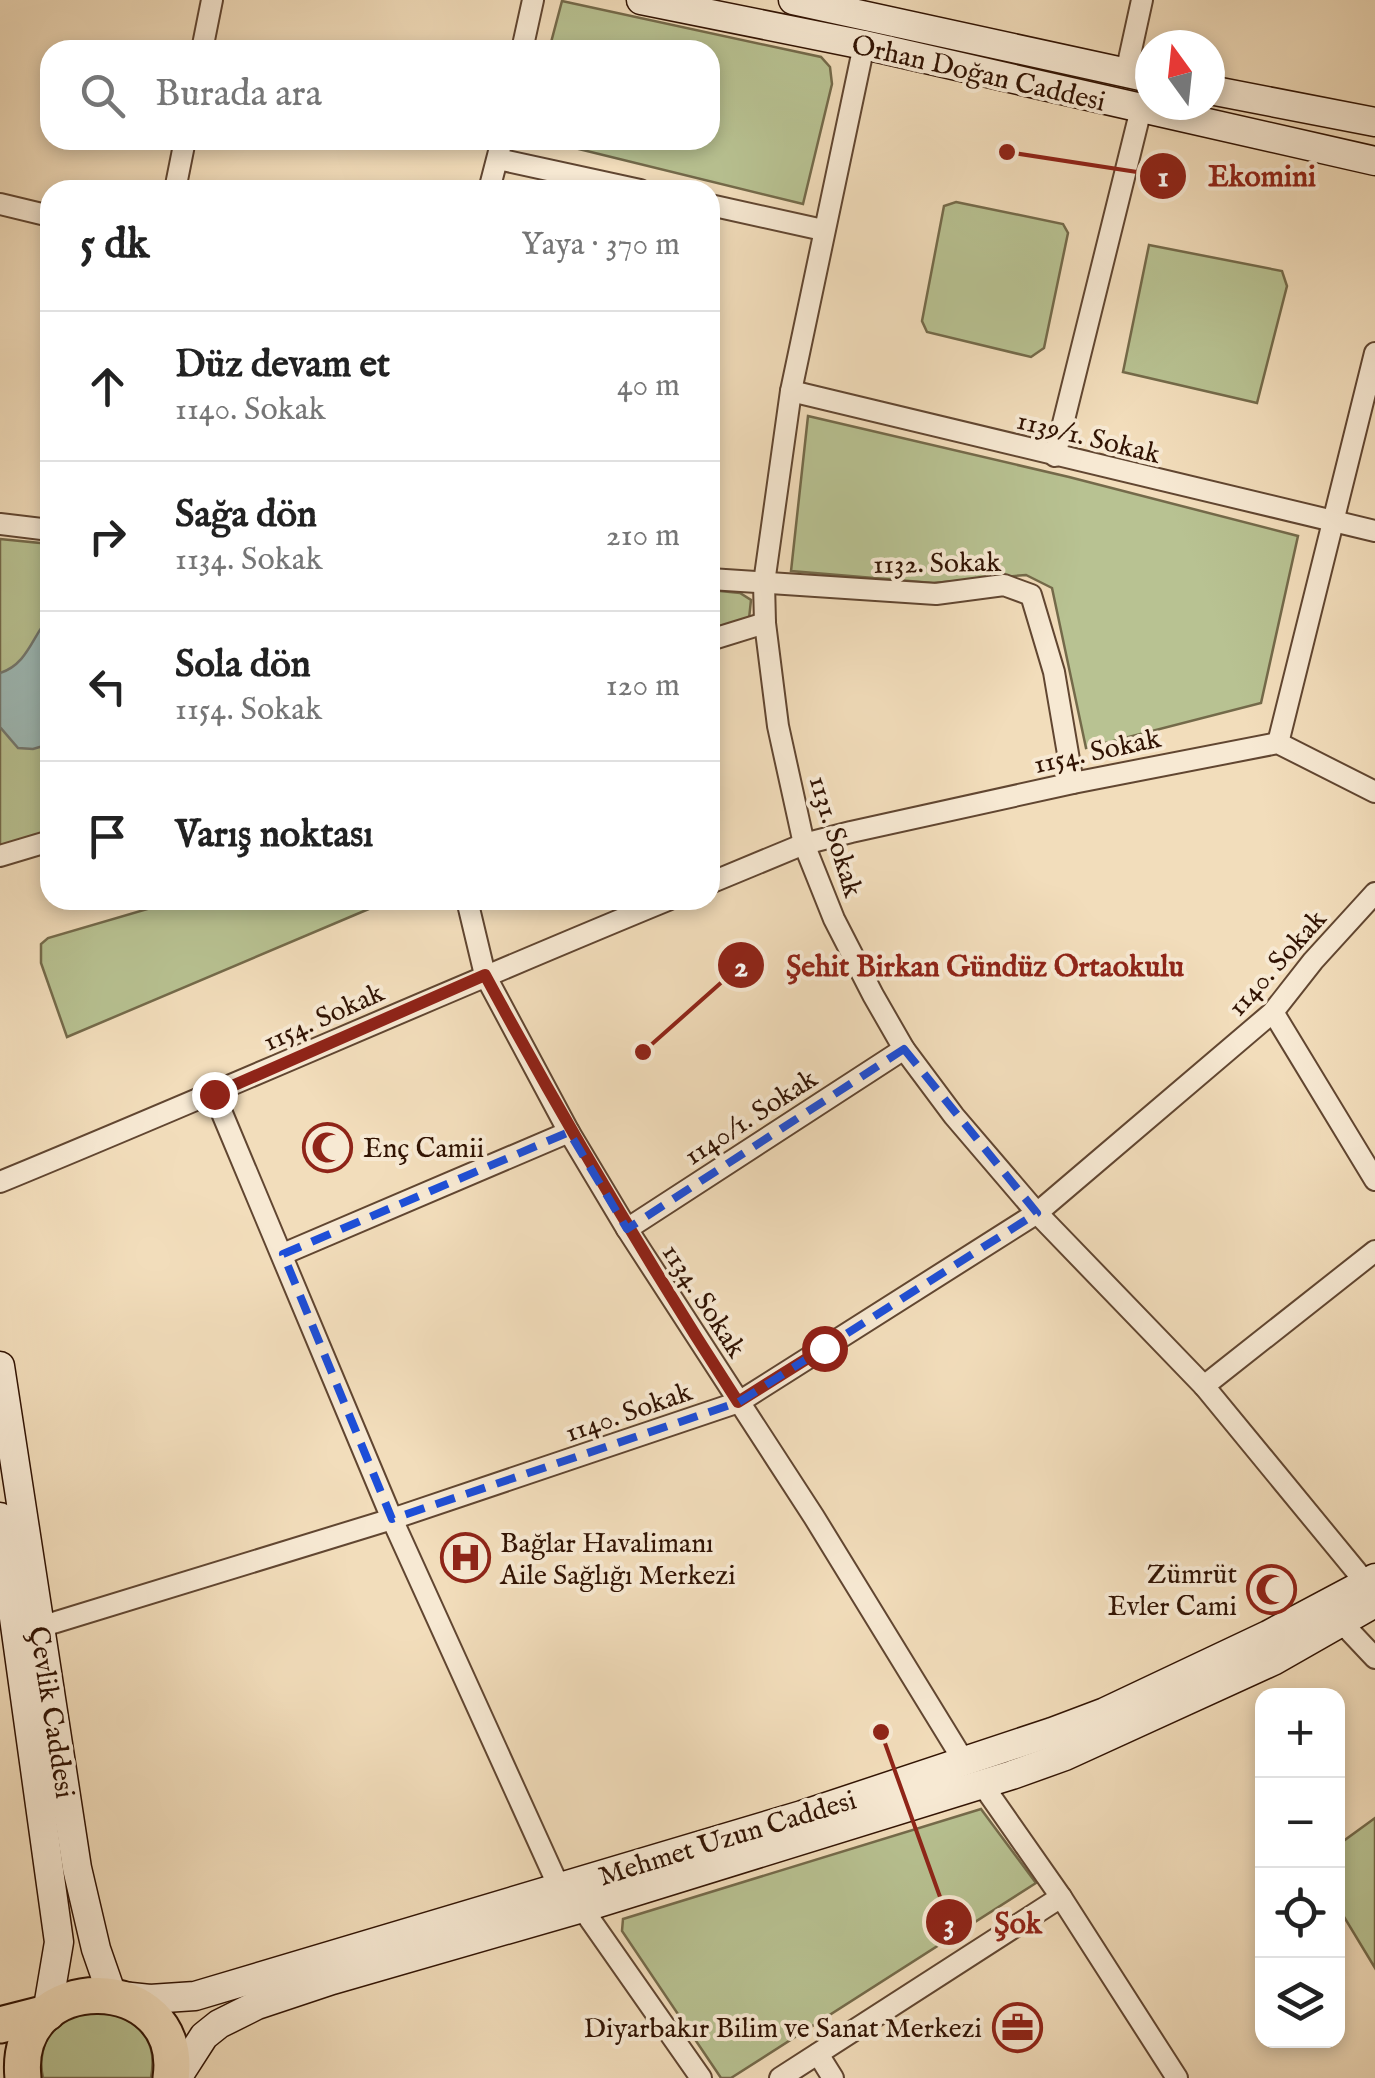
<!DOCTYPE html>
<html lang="tr">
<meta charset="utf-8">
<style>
:root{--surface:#fff;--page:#f6f6f6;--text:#222;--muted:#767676;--line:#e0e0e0}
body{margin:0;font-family:"IM FELL English",serif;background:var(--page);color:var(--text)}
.controls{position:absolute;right:30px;bottom:30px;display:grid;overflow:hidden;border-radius:20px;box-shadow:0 5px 15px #0003}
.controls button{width:90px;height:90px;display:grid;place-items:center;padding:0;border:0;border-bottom:2px solid var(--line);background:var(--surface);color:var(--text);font:50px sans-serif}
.compass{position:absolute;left:1135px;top:30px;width:90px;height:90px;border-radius:50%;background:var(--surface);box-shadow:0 5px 15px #0003;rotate:345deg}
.stop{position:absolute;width:30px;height:30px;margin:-22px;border:8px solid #8f2418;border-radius:50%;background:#fff}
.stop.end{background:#8f2418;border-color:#fff;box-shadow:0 2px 10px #0008}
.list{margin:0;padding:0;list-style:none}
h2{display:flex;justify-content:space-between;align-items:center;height:130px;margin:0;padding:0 40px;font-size:42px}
h2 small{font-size:32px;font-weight:400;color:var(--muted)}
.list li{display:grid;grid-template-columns:65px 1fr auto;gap:30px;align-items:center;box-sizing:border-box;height:150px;padding:0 40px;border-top:2px solid var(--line)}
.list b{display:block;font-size:38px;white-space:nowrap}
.list p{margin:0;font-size:32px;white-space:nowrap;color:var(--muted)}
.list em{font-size:32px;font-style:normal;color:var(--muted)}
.icon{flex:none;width:55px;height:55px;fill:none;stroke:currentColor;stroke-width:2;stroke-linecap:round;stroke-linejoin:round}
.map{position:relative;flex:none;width:1375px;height:2078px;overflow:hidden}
.search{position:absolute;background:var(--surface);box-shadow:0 5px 15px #0003;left:40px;top:40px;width:680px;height:110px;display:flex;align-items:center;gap:25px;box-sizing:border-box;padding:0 35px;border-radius:30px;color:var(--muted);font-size:38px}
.panel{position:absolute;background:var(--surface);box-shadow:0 5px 15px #0003;left:40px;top:180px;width:680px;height:730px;border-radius:30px}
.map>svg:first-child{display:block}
</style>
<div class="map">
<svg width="1375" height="2078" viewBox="0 0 1375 2078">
<rect width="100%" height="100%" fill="#f2ddbb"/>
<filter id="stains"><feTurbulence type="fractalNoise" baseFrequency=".002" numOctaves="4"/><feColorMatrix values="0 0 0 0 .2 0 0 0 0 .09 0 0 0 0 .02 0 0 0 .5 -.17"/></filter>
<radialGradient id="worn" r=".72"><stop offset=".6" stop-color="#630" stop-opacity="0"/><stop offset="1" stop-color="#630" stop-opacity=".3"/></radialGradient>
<g fill="#b8c292" stroke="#746a4a" stroke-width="2.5">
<polygon points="562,1 821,57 830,67 832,84 803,204 542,140 710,140 710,50 549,50"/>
<polygon points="956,202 1063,224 1068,233 1044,348 1031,357 927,332 922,321 944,206"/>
<polygon points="1149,245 1282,271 1287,286 1257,403 1123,372"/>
<polygon points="808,416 1069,477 1298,536 1261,703 1086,748 1052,588 1026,575 933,583 791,571"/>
<polygon points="0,539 50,544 50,831 0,846"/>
<polygon points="710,590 740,593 751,600 749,619 710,634"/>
<polygon points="178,900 390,900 67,1037 41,963 41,944 48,938"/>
<polygon points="981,1809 1036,1883 731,2078 721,2078 622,1931 623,1919"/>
<polygon points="1375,1818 1375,1968 1338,1907 1338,1845"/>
<path d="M114,2009C142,2030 158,2040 151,2078H43C37,2052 50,2017 79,2011C90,2008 103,2010 114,2009Z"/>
</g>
<path fill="#9dbab7" stroke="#72776f" stroke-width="2.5" d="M50,616V744L33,749L18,748L0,727V673C28,664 32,636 50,616Z"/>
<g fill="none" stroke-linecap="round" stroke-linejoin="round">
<defs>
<g id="street">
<polyline points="864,45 791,391 764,583 765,623 778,726 804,844 834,919 873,995 904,1049 954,1116 1037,1213 1204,1386 1366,1583"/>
<polyline points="202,50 212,0"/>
<polyline points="522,50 533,0"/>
<polyline points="1126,73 1142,0"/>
<polyline points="498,159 640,190"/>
<polyline points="175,190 185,140"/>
<polyline points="489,190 502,140"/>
<polyline points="0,204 50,216"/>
<polyline points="710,205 823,230"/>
<polyline points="791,391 1375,531"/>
<polyline points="1055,456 1141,109"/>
<polyline points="0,524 50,530"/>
<polyline points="710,579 936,594 1004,585 1031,595 1054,672 1073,783"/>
<polyline points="710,640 765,623"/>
<polyline points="1278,743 1375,353"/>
<polyline points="0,856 50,841"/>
<polyline points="710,883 804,844 851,832 1073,783 1278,743 1375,792"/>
<polyline points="467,900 485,975 569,1132 627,1229 814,1517 965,1763"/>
<polyline points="1273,1012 1375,1180"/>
<polyline points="214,1094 392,1519 559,1887"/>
<path d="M0,1182C224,1090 444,992 668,900"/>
<polyline points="627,1229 904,1049"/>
<polyline points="283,1254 569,1132"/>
<polyline points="1204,1386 1375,1251"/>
<polyline points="1342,1623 1375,1658"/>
<polyline points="40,1627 392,1519 739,1402 1037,1213 1273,1012 1313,961 1375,893"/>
<polyline points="982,1784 1061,1897 1177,2078"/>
<polyline points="582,1908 701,2078"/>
<polyline points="818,2054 833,2078"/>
<polyline points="780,2078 1061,1897"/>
</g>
<g id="secondary">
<polyline points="641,0 864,45 1375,161"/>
<polyline points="793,0 1150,78"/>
<polyline points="1210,90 1375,122"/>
<polyline points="0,1366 77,1868 96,1949 112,1995 150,1999 195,1996 802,1815 1052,1732 1105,1712 1268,1635 1375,1578"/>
<polyline points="0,1517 59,1942 47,2013"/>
<polyline points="177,2078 204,2036 219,2024 257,2005 332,1980 582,1908 1012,1775 1065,1756 1273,1661 1375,1603"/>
</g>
<g id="highway">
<polyline points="0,2025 47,2013"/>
<path d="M23,2078C11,1966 186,1970 171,2078"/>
</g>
</defs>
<use href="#street" stroke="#614631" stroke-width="24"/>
<use href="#secondary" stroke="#311303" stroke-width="31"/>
<use href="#highway" stroke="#311303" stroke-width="39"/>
<use href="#street" stroke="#f7e9d3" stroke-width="20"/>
<use href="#secondary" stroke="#f7e9d3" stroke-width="28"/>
<use href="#highway" stroke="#f2ddbb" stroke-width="35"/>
</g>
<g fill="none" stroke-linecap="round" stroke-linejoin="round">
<path stroke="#8f2418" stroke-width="12" d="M214,1094L485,975C564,1121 648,1263 738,1402L824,1348"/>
</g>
<path fill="none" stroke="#1d4ed8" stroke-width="8" stroke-dasharray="20 12" stroke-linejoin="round" d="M904,1049L1037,1213L739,1402L392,1519L283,1254L569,1132L627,1229Z"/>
<defs>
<symbol id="mosque-ring" viewBox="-11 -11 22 22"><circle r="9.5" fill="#f7e9d3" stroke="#8f2418" stroke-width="1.5"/><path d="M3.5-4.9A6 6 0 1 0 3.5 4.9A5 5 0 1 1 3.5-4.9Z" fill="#8f2418"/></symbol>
<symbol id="hospital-ring" viewBox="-11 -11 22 22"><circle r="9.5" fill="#f7e9d3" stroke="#8f2418" stroke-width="1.5"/><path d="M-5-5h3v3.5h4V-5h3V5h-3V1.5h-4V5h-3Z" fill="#8f2418"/></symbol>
<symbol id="office-ring" viewBox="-11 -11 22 22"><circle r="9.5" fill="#f7e9d3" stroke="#8f2418" stroke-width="1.5"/><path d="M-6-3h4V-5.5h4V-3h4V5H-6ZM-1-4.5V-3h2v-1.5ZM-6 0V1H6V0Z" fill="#8f2418"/></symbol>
</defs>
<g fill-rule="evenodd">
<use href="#mosque-ring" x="300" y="1120" width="55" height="55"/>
<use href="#hospital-ring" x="438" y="1530" width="55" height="55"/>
<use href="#mosque-ring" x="1244" y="1562" width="55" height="55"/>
<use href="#office-ring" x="990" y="2000" width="55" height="55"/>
</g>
<g text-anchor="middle" stroke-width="8" stroke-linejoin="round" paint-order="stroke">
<g font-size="28" fill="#311303" stroke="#f7e9d3">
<text transform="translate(979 72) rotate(13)" y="10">Orhan Doğan Caddesi</text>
<text transform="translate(1089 436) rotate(14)" y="10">1139/1. Sokak</text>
<text transform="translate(937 562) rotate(-1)" y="10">1132. Sokak</text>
<text transform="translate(1097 750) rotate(-12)" y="10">1154. Sokak</text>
<text transform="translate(837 836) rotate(73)" y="10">1131. Sokak</text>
<text transform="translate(1276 962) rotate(-48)" y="10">1140. Sokak</text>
<text transform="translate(323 1016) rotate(-24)" y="10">1154. Sokak</text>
<text transform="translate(750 1116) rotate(-33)" y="10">1140/1. Sokak</text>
<text transform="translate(705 1300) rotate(57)" y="10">1134. Sokak</text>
<text transform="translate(628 1411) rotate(-19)" y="10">1140. Sokak</text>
<text transform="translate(53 1712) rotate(81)" y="10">Çevlik Caddesi</text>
<text transform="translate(727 1837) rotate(-17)" y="10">Mehmet Uzun Caddesi</text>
</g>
<g font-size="28" fill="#311303" stroke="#f7e9d3" text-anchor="start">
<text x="363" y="1157">Enç Camii</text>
<text x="500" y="1552">Bağlar Havalimanı<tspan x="500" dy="32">Aile Sağlığı Merkezi</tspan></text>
<text x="1237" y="1583" text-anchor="end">Zümrüt<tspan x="1237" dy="32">Evler Cami</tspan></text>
<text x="982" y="2037" text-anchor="end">Diyarbakır Bilim ve Sanat Merkezi</text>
</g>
</g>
<path fill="none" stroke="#8f2418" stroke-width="4" d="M1007 152L1163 176M643 1052L741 965M881 1732L949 1922"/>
<g fill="#8f2418" stroke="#f7e9d3" stroke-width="4">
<circle cx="1007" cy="152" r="10"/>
<circle cx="643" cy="1052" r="10"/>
<circle cx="881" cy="1732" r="10"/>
<circle cx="1163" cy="176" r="25"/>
<circle cx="741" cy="965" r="25"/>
<circle cx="949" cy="1922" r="25"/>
</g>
<g font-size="30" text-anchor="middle" font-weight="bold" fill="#fff">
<text x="1163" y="186">1</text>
<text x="741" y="976">2</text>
<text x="949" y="1933">3</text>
</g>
<g font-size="30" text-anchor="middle" font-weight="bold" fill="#8f2418" stroke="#f7e9d3" stroke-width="8" stroke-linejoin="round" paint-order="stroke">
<text x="1262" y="186">Ekomini</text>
<text x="985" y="976">Şehit Birkan Gündüz Ortaokulu</text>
<text x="1018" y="1933">Şok</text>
</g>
<rect width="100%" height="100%" filter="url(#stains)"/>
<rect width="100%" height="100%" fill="url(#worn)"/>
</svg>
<div class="controls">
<button>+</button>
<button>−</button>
<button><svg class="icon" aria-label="locate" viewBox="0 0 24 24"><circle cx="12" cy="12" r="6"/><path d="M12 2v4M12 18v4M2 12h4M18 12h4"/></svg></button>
<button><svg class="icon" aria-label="layers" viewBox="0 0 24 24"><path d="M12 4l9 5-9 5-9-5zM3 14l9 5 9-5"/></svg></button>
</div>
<svg class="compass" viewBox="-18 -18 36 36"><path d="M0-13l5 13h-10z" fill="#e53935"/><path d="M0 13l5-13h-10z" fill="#767676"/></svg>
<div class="stop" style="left:824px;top:1348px"></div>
<div class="stop end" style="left:214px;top:1094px"></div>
<div class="search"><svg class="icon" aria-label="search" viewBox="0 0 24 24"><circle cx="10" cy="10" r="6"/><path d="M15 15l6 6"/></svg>Burada ara</div>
<section class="panel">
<h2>5 dk<small>Yaya · 370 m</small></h2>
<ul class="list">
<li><svg class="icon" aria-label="ahead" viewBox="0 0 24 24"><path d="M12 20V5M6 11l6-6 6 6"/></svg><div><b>Düz devam et</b><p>1140. Sokak</p></div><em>40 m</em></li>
<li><svg class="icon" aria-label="right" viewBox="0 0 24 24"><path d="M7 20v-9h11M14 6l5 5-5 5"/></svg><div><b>Sağa dön</b><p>1134. Sokak</p></div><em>210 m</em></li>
<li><svg class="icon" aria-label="left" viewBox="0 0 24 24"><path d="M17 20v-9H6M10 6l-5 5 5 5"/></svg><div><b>Sola dön</b><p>1154. Sokak</p></div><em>120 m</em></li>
<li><svg class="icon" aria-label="arrive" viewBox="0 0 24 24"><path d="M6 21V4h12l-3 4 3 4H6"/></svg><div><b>Varış noktası</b></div></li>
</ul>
</section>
</div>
